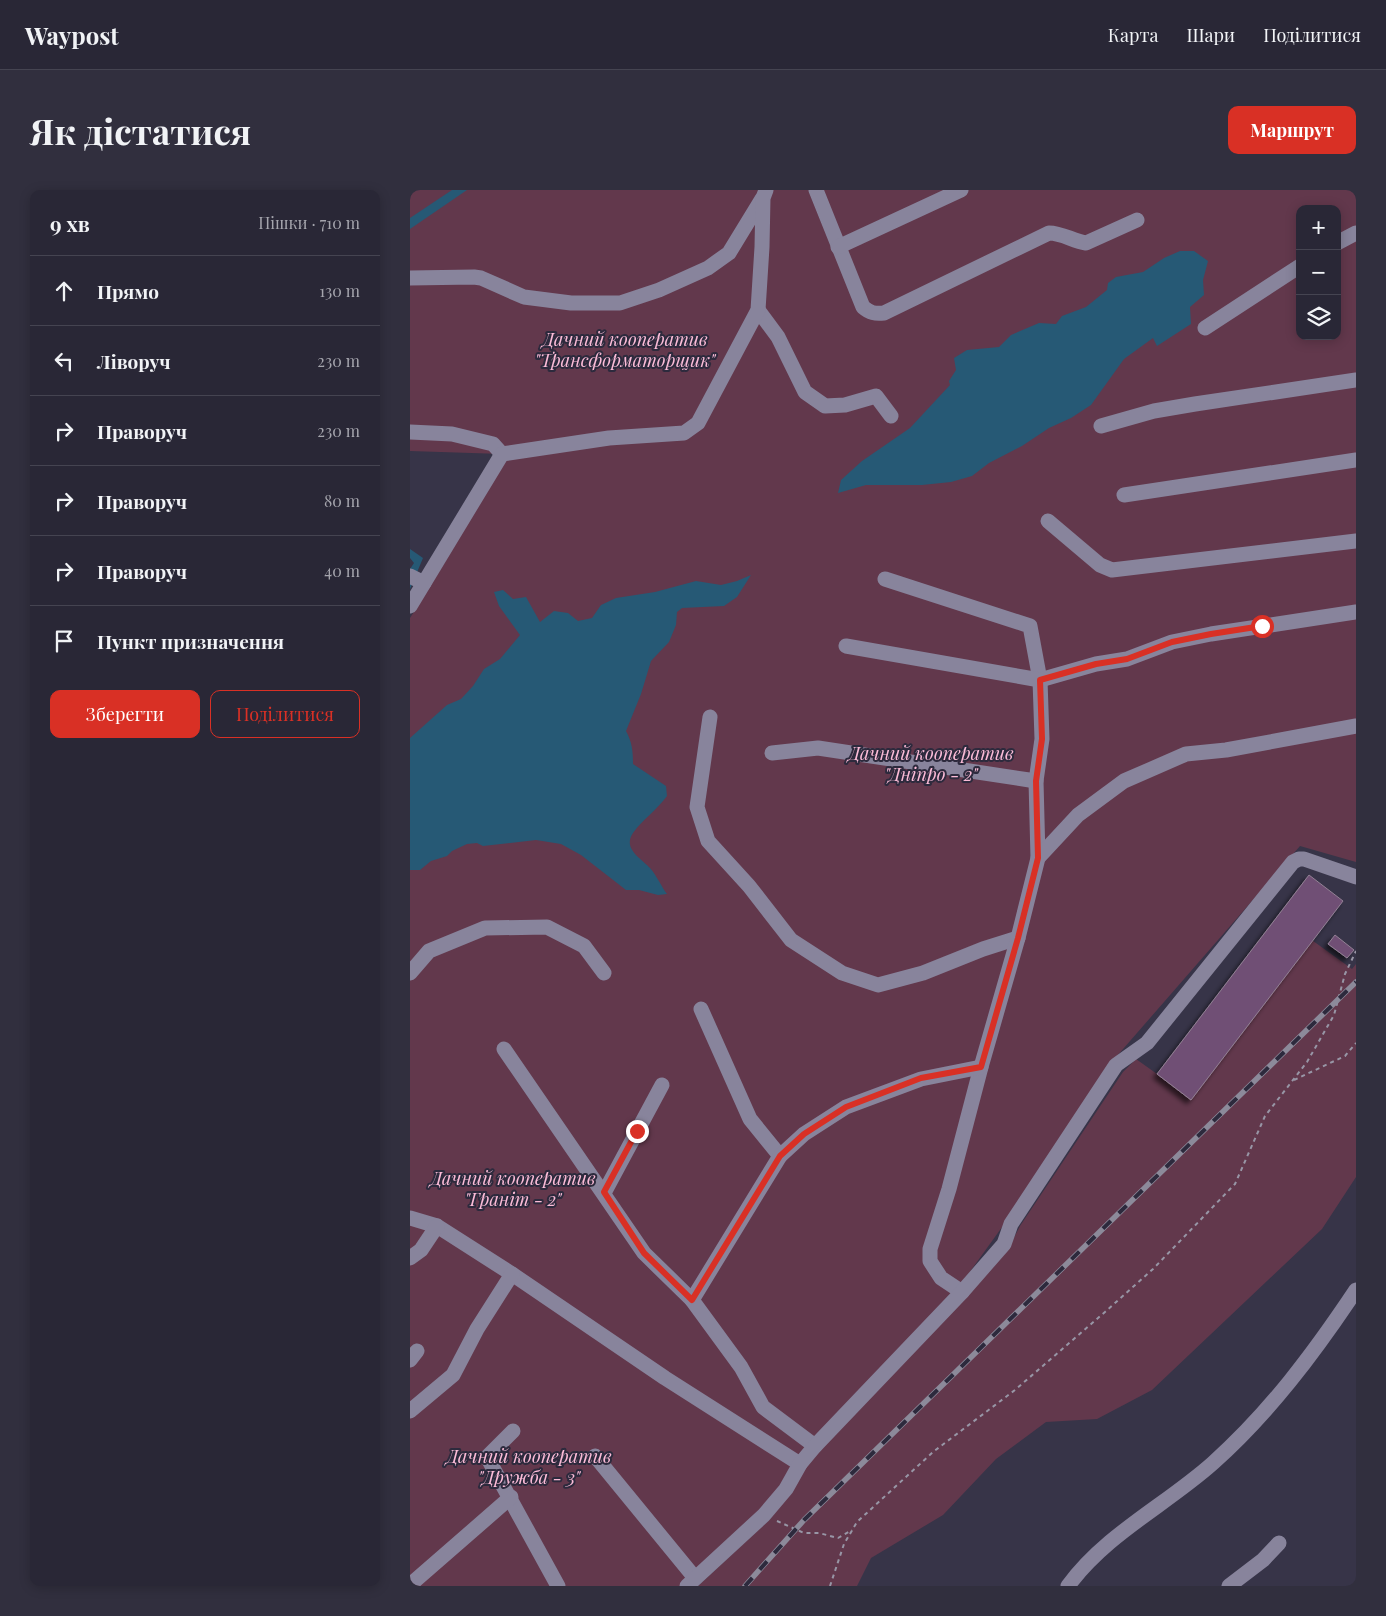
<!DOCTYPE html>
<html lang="uk">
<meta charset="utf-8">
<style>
:root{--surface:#292736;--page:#312f3e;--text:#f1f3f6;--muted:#a5a5ad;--line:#454451;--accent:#d93025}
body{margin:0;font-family:"Playfair Display",serif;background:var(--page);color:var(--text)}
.controls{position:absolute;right:15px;top:15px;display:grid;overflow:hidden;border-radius:10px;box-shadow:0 2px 12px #0003}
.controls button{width:45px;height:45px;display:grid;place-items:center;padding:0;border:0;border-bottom:1px solid var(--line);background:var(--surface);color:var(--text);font:25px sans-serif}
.stop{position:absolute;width:15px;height:15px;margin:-11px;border:4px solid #d93025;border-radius:50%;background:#fff}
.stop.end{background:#d93025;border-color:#fff;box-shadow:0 1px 5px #0008}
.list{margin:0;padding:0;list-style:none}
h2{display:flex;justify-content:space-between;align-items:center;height:65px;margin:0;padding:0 20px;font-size:21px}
h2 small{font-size:16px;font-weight:400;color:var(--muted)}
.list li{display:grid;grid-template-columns:32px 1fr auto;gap:15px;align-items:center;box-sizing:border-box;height:70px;padding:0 20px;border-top:1px solid var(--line)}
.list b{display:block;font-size:19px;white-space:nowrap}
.list em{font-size:16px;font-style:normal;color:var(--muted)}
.actions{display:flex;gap:10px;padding:15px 20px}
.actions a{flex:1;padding:11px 0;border:1px solid var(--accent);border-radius:10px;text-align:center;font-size:18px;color:var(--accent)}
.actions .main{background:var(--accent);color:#fff}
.icon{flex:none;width:28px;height:28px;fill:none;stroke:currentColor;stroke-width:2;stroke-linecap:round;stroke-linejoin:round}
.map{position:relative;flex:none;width:946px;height:1396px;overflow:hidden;border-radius:10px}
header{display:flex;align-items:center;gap:30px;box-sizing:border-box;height:70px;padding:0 25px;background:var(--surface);border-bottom:1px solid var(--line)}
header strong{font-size:24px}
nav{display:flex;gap:28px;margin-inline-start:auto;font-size:18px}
.intro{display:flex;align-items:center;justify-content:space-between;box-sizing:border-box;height:120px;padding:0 30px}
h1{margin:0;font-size:35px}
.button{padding:12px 22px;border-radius:10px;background:var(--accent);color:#fff;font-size:18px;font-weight:700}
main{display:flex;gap:30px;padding:0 30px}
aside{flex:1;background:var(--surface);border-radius:10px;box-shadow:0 2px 12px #0003}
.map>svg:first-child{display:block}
</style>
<header>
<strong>Waypost</strong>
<nav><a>Карта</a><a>Шари</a><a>Поділитися</a></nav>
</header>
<div class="intro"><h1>Як дістатися</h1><a class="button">Маршрут</a></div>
<main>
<aside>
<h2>9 хв<small>Пішки · 710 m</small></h2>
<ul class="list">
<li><svg class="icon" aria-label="ahead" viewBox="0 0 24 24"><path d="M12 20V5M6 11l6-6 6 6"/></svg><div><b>Прямо</b></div><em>130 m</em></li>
<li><svg class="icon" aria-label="left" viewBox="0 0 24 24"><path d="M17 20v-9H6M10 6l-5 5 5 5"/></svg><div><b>Ліворуч</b></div><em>230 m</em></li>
<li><svg class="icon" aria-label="right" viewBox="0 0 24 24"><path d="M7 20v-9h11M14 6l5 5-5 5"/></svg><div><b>Праворуч</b></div><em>230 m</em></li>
<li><svg class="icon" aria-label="right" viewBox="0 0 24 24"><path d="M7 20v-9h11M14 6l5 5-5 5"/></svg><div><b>Праворуч</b></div><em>80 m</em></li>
<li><svg class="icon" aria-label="right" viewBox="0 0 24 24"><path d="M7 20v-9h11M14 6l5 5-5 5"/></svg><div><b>Праворуч</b></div><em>40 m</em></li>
<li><svg class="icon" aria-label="arrive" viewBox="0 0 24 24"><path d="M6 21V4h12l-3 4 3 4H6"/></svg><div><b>Пункт призначення</b></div></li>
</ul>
<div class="actions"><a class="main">Зберегти</a><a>Поділитися</a></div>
</aside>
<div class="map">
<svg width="946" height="1396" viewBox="0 0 946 1396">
<defs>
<filter id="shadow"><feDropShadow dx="-4" dy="4" stdDeviation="2.5" flood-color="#0009"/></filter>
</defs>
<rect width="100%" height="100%" fill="#373448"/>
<g fill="#62384c" fill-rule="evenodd">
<path d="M0,0H946V672L890,656L693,882L626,990L546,1101L356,1322L278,1396H0V428L35,372L92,264L0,261ZM890,19H927V146H890Z"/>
<polygon points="899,748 942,779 946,774 946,987 912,1039 742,1200 687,1229 636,1232 586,1269 533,1325 461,1368 447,1396 288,1396 361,1328 408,1258 597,1061 610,1036 713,882 726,869 778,906"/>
</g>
<g fill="#265975">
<polygon points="42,0 57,0 0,39 0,28"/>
<polygon points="770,61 784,61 798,71 793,90 794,105 780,117 781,134 747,156 743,148 714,169 681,215 661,228 639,238 612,256 579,273 562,286 541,292 512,295 456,295 428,303 431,290 452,271 500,238 540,195 539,191 546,180 544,168 557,160 589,157 601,145 629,133 646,134 652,126 676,117 697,100 698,93 706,87 733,82 754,68"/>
<polygon points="0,359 13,368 0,399 0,379 4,373 0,368"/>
<path d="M341,385L327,407L314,416L272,418L267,422L266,435L259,452L241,471L231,504L216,541C222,552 223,561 223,574L256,596L257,606C247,620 232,630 223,643C212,659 232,669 240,678C247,686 251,696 257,704L248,705L229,700H216L171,665L151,654L126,650L73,656L67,653L57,654L42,661L37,666L21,671L10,680H0V548L37,515L51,509L63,496L74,479L90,469L110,445L89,416L84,402L93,400L103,409L116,407L130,432L144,421L158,423L168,431L182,428L191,415L206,408L245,402L286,391L311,395L327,391Z"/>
</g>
<g fill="#6f4f74" stroke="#938195" filter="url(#shadow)">
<polygon points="899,685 933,711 781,910 747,884"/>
<polygon points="925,745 944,760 937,768 918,754"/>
</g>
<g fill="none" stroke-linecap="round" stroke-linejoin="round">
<g stroke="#9896a6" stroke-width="2" stroke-dasharray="4 4" stroke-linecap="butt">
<polyline points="884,890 935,866 946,853"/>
<polyline points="367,1331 394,1343 409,1343 428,1348 442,1340"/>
<polyline points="420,1396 434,1354 447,1332 523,1262 605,1200 695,1122 743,1079 825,994 855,926 897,872 924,825 935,784 946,761"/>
</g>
<g stroke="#88849c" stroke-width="15">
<path d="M406,0L453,117C460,123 465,124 474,123L639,43C652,43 663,51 676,53L727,30"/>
<polyline points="927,53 946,43"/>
<polyline points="428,57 551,0"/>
<polyline points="0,88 64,87 71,88 114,107 161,113 210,113 249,100 298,78 319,63 352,9"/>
<polyline points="348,120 368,147 395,202 415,216 435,215 466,206 481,226"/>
<polyline points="795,138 890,76"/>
<polyline points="691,236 744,221 785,214 946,190"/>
<polyline points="0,242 42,244 83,254 92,264"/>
<polyline points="714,305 946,270"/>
<polyline points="638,331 690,375 702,380 946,351"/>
<polyline points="0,386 14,393"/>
<polyline points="475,389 620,436 630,490 632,549 626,591 628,668"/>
<polyline points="0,416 92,264 199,248 274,243 288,233 348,120 352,57 353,8 356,0"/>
<polyline points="436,456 630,490 686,474 717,469 762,452 801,444 946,422"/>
<polyline points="300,527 287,617 298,651 339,696 381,750 432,783 468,795 513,783 573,759 608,748"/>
<polyline points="362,563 408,558 626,591"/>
<polyline points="0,783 19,761 75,738 137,737 174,756 194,783"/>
<polyline points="291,819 340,929 370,966"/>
<polyline points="94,859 234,1063 282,1110"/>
<polyline points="194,1003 252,895"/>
<polyline points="0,1028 27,1036 102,1084 255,1188 390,1274"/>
<polyline points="0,1068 11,1060 27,1036"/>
<polyline points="552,1102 531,1088 520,1071 520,1059 539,999 571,877 608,748 628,668 668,625 714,591 776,564 816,560 946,536"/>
<polyline points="0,1170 7,1161"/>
<polyline points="0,1221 43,1185 67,1139 102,1084"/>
<polyline points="103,1241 77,1267 148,1396"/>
<polyline points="405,1256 353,1217 331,1177 282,1110 370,966 394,944 436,917 511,889 571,877"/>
<polyline points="185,1266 285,1388"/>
<polyline points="0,1395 101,1307"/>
<polyline points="277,1396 354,1325 376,1299 390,1274 405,1256 552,1102 594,1054 601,1034 706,875 737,853 883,672 889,669 894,669 946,687"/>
<path d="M658,1396C696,1344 756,1315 803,1273C859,1223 904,1163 946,1100"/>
<polyline points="819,1396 853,1370 869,1353"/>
</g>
<defs>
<polyline id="rail" points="335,1396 394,1330 946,792"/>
</defs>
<use href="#rail" stroke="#8c8a9a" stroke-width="5.5"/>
<use href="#rail" stroke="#2d2a3d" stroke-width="4" stroke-dasharray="11" stroke-linecap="butt"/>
</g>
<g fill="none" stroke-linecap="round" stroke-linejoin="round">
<polyline stroke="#d93025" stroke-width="6" points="227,941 194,1002 234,1063 282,1110 370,966 394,944 436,917 511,888 571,877 608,748 628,668 626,591 632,549 630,490 686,474 717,469 762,452 801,444 852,436"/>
</g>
<g text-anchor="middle" stroke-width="4" stroke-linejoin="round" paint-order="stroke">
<g font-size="18" font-style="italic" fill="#fcbcd8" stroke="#2d2a3d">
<text x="215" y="156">Дачний кооператив<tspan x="215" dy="21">"Трансформаторщик"</tspan></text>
<text x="521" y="570">Дачний кооператив<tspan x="521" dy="21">"Дніпро - 2"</tspan></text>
<text x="103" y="995">Дачний кооператив<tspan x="103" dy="21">"Граніт - 2"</tspan></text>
<text x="119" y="1273">Дачний кооператив<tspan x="119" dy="21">"Дружба - 3"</tspan></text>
</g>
</g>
</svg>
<div class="controls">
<button>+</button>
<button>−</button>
<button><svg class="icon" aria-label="layers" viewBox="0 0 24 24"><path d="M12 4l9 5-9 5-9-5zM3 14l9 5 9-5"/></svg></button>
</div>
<div class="stop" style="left:852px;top:436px"></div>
<div class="stop end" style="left:227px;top:941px"></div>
</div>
</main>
